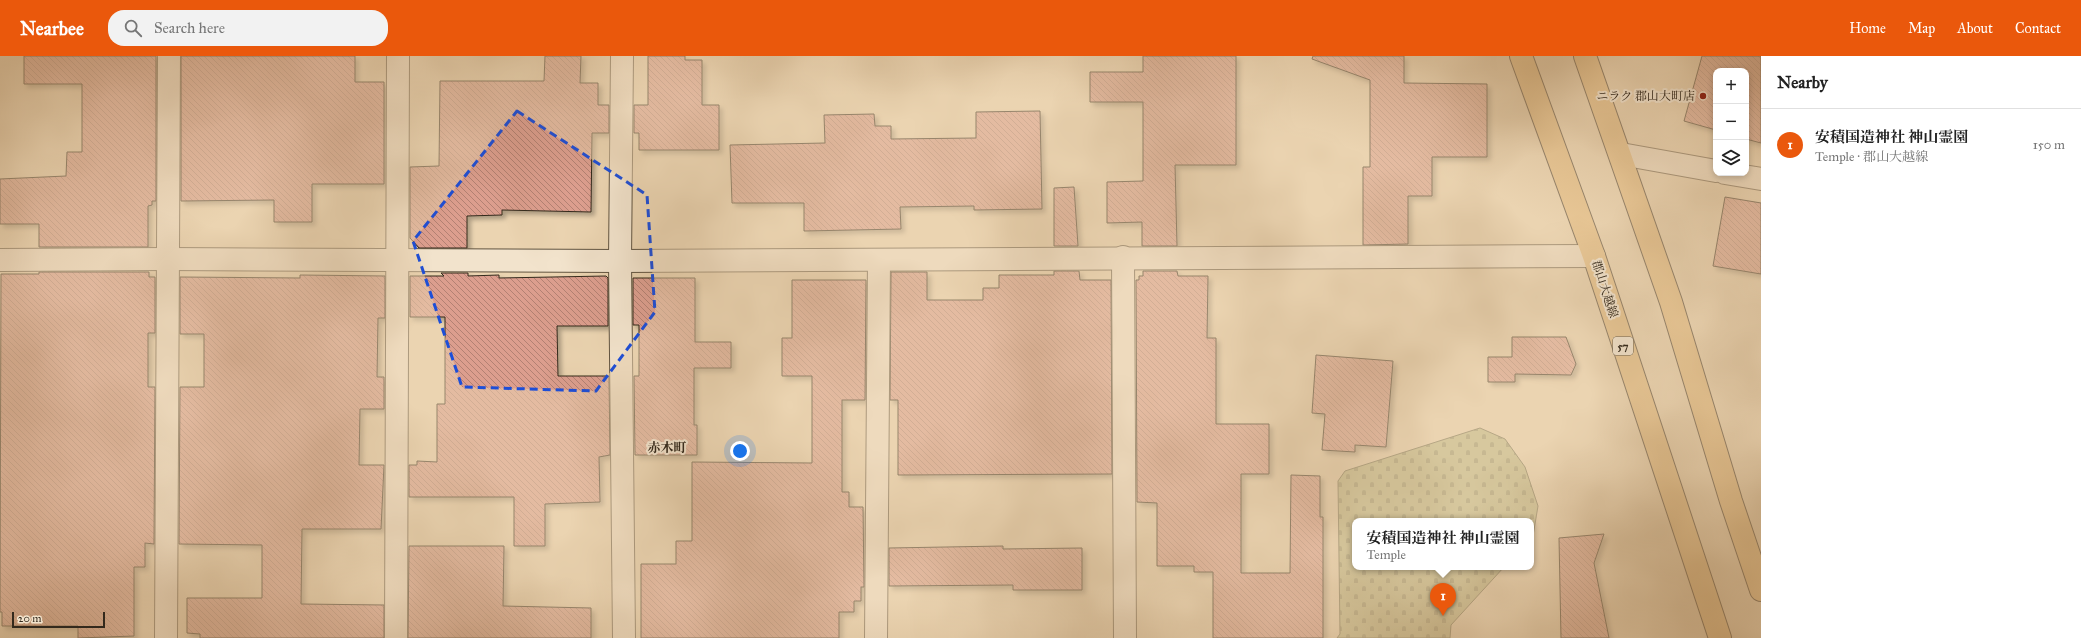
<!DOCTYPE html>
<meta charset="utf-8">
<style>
:root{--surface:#fff;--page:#f2f2f2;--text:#222;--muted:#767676;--line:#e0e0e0;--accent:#ea580c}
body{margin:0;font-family:"IM FELL Great Primer","Noto Serif JP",serif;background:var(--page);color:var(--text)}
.controls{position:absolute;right:12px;top:12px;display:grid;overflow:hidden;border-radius:8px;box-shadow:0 2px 6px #0003}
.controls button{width:36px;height:36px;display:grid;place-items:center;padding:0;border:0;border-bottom:1px solid var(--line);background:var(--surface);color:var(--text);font:20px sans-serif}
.scale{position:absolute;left:12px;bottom:10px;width:93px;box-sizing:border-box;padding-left:4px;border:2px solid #33291c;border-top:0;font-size:11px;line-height:14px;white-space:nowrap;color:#33291c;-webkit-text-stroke:3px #f2e3cc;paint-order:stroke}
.you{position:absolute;left:740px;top:395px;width:14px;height:14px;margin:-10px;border:3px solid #fff;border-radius:50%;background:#1a73e8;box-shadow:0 0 0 6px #1a73e833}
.badge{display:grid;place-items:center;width:26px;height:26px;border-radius:50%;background:var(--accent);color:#fff;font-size:13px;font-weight:700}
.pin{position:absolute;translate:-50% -33px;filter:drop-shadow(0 1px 2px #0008)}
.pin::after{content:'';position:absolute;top:21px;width:14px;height:12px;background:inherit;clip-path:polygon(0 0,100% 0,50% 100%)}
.popup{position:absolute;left:1352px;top:462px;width:182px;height:52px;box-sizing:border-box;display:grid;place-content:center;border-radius:8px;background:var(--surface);filter:drop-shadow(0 1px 3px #0005);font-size:13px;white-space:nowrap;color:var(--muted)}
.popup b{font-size:15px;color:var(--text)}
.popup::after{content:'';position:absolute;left:50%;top:100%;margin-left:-8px;border:8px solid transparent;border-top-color:var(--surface)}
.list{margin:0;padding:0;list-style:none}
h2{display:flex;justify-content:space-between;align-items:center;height:52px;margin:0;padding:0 16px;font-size:17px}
h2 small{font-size:13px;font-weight:400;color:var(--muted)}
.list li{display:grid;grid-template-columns:26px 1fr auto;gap:12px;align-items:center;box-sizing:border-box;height:72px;padding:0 16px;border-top:1px solid var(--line)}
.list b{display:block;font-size:15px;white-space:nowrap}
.list p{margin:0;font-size:13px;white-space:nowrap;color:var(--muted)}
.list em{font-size:13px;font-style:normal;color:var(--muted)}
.icon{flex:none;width:22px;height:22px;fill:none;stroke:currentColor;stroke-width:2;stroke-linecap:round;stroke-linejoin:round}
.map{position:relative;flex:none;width:1761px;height:582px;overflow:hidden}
header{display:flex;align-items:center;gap:24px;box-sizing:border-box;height:56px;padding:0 20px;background:var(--accent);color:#fff}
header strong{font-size:19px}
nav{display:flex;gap:22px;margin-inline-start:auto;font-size:14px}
.search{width:280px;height:36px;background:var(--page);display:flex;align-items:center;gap:10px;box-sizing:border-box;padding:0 14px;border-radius:16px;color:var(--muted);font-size:15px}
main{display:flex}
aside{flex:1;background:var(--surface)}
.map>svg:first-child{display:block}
</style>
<header>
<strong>Nearbee</strong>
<div class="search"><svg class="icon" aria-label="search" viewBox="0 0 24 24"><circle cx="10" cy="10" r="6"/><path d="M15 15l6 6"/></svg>Search here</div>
<nav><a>Home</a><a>Map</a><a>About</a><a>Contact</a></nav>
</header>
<main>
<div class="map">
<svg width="1761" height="582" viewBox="0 0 1761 582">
<defs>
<pattern id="cemetery-stones" width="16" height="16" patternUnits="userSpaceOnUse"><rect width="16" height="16" fill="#bebb87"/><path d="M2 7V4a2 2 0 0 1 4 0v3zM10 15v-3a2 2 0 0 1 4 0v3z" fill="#9b986e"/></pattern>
<pattern id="building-back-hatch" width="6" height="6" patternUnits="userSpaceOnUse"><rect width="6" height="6" fill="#dc9e8e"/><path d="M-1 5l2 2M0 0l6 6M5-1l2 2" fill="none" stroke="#b38173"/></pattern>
<filter id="shadow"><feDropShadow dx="3.5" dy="3.5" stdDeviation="2" flood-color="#0004"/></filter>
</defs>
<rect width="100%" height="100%" fill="#ebd4b1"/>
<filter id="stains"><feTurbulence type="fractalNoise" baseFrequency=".005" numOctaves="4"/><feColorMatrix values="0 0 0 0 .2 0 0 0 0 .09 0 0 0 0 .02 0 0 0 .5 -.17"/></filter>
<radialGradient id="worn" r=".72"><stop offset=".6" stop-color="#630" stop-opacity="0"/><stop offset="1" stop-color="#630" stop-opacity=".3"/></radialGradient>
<polygon fill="url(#cemetery-stones)" stroke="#787252" points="1480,372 1505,383 1525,411 1538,450 1533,480 1531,481 1531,465 1355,465 1355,511 1504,511 1451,569 1450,582 1337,582 1340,578 1338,425 1345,415"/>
<g fill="url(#building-back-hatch)" stroke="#33291c" filter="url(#shadow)">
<polygon points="24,0 156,0 156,145 152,145 152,149 148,150 148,191 39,191 39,168 0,168 0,123 66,120 67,96 82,96 82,28 24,28"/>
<polygon points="181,0 355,0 355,26 384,26 384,128 312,128 312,166 274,166 274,144 181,145"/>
<polygon points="545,0 581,0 580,27 598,27 598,49 609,49 609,77 592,77 591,156 502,154 502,159 467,160 467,192 419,192 410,182 410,111 439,110 440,25 544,25"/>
<polygon points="648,0 685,0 685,4 702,4 702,49 719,49 719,94 639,94 639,77 634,77 634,49 648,49"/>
<polygon points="1143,0 1236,0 1236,109 1175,109 1177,190 1142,190 1142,166 1107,167 1107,126 1143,125 1143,46 1090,46 1090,16 1143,16"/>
<polygon points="1313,0 1404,0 1404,27 1487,28 1487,101 1432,101 1432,140 1408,140 1408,188 1363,189 1363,111 1370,111 1370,24 1312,3"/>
<polygon points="1702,0 1761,0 1761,87 1746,83 1746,15 1716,15 1716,74 1684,65"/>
<polygon points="1040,55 1042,153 974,154 974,150 900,151 901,173 804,175 804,147 732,147 730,89 825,87 824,59 874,58 875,70 891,70 891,83 976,82 976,56"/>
<polygon points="1074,131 1078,190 1054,190 1054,132"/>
<polygon points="1725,141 1761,147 1761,218 1713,210"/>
<polygon points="1054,215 1079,215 1080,224 1111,224 1112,418 898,419 898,344 890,344 891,216 927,216 927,244 983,244 983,232 999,232 999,219 1054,219"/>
<polygon points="1143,215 1177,215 1178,220 1208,220 1207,282 1216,282 1216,368 1269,368 1269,418 1241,418 1241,517 1290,517 1291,419 1320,420 1320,461 1323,461 1323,582 1213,582 1213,516 1194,516 1194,510 1157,510 1157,447 1137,446 1136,224 1139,224 1139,220 1143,220"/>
<polygon points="39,216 149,216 149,221 155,221 155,277 148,277 148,331 155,331 154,488 145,487 145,511 134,511 134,580 78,582 78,570 2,570 2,556 0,556 1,218 39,218"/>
<polygon points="441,217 468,217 468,220 499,219 499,222 606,220 608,222 608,270 557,270 558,320 609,320 610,399 599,401 600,446 545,448 545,490 514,490 514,441 409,441 409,409 417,409 417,405 437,406 437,348 445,348 445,261 410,261 410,220 444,220"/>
<polygon points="300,219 385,220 385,262 378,262 377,321 384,321 384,353 360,353 359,409 384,409 381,473 302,473 301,548 384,549 384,582 200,582 200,578 187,577 187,542 262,542 262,489 179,488 180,331 204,331 204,278 180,278 180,221 300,222"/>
<polygon points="633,222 695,222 695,286 731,286 731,312 694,312 694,369 697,369 697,399 635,399 634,320 639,320 639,269 633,269"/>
<polygon points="792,224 866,224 865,344 842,344 842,436 849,436 849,451 863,451 864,531 861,531 861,545 854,545 854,556 839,556 839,582 641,582 641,508 676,508 676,485 692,485 692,406 812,407 812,320 782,320 782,282 792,282"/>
<polygon points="1512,281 1566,281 1576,308 1571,319 1515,318 1515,326 1488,326 1488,301 1512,301"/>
<polygon points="1316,299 1393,305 1386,391 1355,389 1355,396 1322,394 1325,358 1312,357"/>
<polygon points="1604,478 1594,507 1609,582 1561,582 1559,482"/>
<polygon points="409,490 504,490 503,550 591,552 591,582 408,582"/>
<polygon points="1003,490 1003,493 1082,492 1082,534 1013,534 1013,529 889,530 889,492"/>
</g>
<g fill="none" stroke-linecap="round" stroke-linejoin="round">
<defs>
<g id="minor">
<polyline points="622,0 620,205 624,582"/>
<polyline points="1621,98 1716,115"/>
<polyline points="1725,117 1761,123"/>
<polyline points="1123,201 1125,582"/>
<polyline points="0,204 167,203 620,205 1594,200"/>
<polyline points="166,582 169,0"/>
<polyline points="396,582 398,0"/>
<polyline points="876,582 879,204"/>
</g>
<g id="primary">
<polyline points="1521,0 1594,200 1720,582"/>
<polyline points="1585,0 1671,246 1731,445 1761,534"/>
</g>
</defs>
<use href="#minor" stroke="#615441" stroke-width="24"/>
<use href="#primary" stroke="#33291c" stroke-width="24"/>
<use href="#minor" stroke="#f2e3cc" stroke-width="22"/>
<use href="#primary" stroke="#e6ba78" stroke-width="22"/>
</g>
<path d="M0 0H1761V582H0ZM517,55L647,139L655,256L596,335L462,331L413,185Z" fill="#ebd4b1" fill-opacity=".55" fill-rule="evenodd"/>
<path fill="none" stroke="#1d4ed8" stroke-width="3" stroke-dasharray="8 5" stroke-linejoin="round" d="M517,55L647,139L655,256L596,335L462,331L413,185Z"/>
<circle fill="#8f2418" stroke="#f2e3cc" stroke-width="1.5" cx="1703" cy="40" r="4"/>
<g text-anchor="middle" stroke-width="4" stroke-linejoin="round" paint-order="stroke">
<rect fill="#f2e3cc" stroke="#6c6151" stroke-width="1" x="1613" y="281" width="20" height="18" rx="3"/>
<g font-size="11" font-weight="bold" fill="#33291c">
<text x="1623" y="294">57</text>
</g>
<g font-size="12" fill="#33291c" stroke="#f2e3cc" text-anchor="end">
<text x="1695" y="44">ニラク 郡山大町店</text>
</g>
<g font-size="12" fill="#33291c" stroke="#f2e3cc">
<text transform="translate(1605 233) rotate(72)" y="4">郡山大越線</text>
</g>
<g font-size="13" font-weight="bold" fill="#33291c" stroke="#f2e3cc">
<text x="667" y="396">赤木町</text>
</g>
</g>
<rect width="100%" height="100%" filter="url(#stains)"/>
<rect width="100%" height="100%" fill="url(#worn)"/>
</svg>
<div class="controls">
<button>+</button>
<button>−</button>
<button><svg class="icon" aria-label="layers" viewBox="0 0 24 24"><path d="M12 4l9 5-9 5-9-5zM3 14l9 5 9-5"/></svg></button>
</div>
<div class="scale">20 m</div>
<div class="you"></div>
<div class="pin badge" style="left:1443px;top:560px">1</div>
<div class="popup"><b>安積国造神社 神山霊園</b>Temple</div>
</div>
<aside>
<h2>Nearby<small></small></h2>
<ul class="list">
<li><span class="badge">1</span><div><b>安積国造神社 神山霊園</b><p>Temple · 郡山大越線</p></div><em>150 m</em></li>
</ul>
</aside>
</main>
